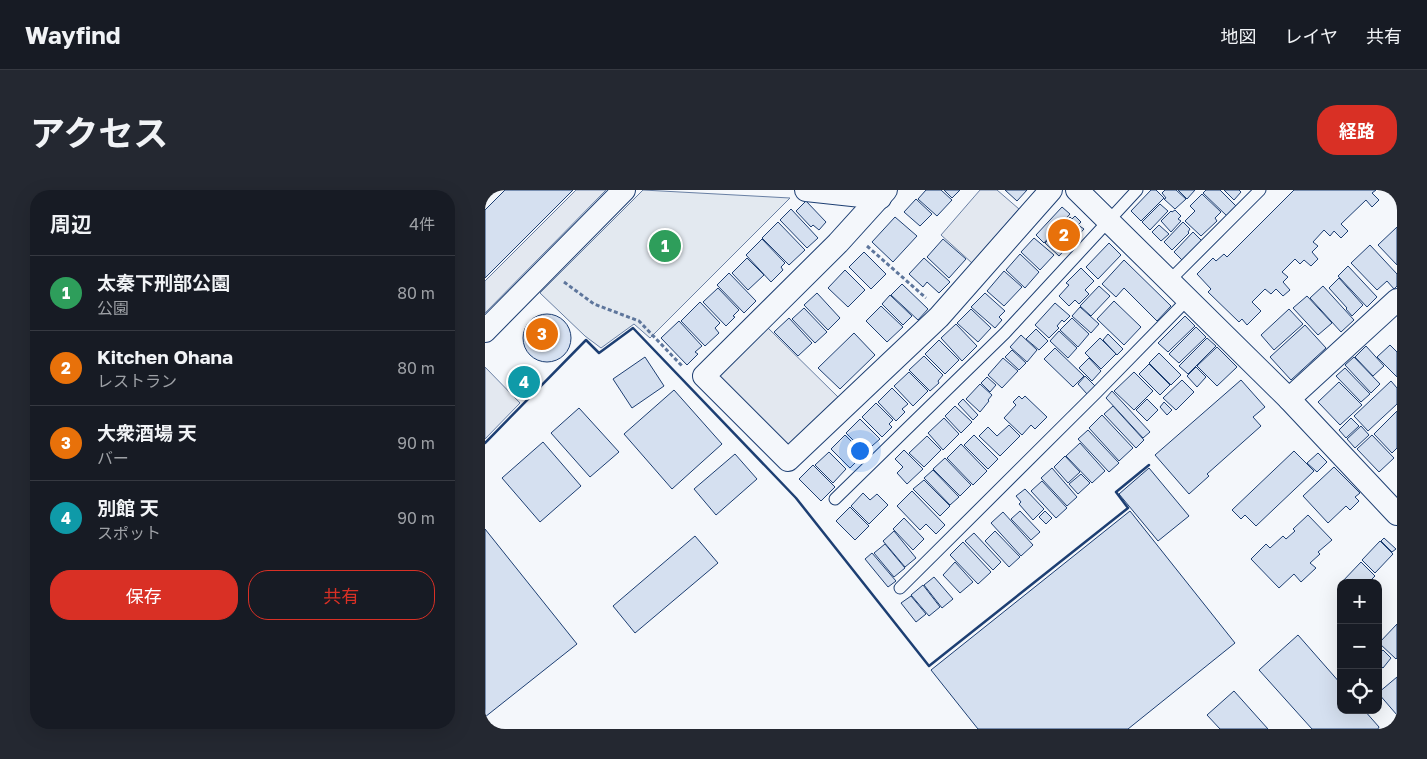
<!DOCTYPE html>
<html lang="ja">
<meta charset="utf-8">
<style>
:root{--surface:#171b24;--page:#242831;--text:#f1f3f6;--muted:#9ea1a6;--line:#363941;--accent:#d93025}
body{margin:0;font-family:"Golos Text","Noto Sans JP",sans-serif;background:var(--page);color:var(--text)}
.controls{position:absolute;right:15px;bottom:15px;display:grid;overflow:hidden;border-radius:10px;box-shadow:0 5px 20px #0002}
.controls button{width:45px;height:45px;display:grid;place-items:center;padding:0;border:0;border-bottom:1px solid var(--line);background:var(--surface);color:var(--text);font:25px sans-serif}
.you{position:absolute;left:374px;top:260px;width:18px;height:18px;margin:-12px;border:4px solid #fff;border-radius:50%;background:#1a73e8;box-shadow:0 0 0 8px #1a73e833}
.badge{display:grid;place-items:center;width:32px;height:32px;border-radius:50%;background:var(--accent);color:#fff;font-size:16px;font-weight:700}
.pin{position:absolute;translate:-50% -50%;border:2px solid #fff;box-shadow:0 1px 5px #0006}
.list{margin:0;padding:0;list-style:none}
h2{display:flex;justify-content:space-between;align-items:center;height:65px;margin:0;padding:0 20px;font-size:21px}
h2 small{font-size:16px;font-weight:400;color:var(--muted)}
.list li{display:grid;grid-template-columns:32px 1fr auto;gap:15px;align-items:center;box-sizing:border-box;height:75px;padding:0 20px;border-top:1px solid var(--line)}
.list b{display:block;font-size:19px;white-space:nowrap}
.list p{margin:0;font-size:16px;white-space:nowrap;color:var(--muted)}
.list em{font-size:16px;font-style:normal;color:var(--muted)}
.actions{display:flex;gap:10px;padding:15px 20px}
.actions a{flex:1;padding:11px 0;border:1px solid var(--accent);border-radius:20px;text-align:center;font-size:18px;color:var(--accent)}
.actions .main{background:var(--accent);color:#fff}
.icon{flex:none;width:28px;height:28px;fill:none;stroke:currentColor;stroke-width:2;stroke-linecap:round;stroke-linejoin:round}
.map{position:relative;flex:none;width:912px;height:539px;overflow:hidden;border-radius:20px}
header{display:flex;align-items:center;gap:30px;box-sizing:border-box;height:70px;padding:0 25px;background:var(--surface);border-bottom:1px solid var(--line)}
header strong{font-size:24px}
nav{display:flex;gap:28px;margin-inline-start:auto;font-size:18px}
.intro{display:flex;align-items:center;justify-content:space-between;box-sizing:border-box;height:120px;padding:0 30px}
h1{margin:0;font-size:35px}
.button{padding:12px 22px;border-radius:20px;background:var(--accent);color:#fff;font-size:18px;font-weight:700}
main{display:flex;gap:30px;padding:0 30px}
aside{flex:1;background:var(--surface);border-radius:20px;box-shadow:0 5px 20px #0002}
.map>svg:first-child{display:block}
</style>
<header>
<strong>Wayfind</strong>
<nav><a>地図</a><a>レイヤ</a><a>共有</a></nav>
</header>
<div class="intro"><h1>アクセス</h1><a class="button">経路</a></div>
<main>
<aside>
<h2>周辺<small>4件</small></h2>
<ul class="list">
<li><span class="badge" style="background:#2e9e5b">1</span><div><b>太秦下刑部公園</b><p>公園</p></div><em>80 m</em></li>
<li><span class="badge" style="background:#e8710a">2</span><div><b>Kitchen Ohana</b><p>レストラン</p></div><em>80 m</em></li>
<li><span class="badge" style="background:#e8710a">3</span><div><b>大衆酒場 天</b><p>バー</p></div><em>90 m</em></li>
<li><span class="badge" style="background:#0f9aa8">4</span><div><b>別館 天</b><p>スポット</p></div><em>90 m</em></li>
</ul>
<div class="actions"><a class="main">保存</a><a>共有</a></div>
</aside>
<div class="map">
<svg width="912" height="539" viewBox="0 0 912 539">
<rect width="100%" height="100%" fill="#f4f7fb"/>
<polygon fill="#e3e9f0" stroke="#687fa3" points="158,0 305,8 165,148 149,134 116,158 100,146 55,103"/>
<g fill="#e3e8f0" stroke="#687fa3">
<polygon points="91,0 121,0 0,123 0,91"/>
<polygon points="495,0 512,0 534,19 487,73 456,45"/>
<polygon points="281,136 353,207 301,257 231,185"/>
<polygon points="0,177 35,213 0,249"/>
</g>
<g fill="#d5e0f0" stroke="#1d3f73">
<polygon points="20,0 88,0 0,88 0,20"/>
<polygon points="441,0 456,0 467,10 452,26 433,9"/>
<polygon points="459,0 475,0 467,8"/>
<polygon points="520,0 542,0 532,11"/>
<polygon points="666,0 671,0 679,8 656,31 646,21"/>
<polygon points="680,0 691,0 701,9 690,19 679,9 681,8 677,3"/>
<polygon points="693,0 710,0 702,9"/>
<polygon points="721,0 735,0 751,16 742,26 718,3"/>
<polygon points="739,0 754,0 756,2 749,10"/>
<polygon points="809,0 891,0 887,3 894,10 887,17 881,10 856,34 863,41 856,48 849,41 845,46 839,40 828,52 833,56 827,62 833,69 826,76 819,70 815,74 810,69 797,82 803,87 798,92 805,100 798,106 791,99 786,104 780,99 767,112 776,121 762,135 757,129 754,132 723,102 726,99 712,84 728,68 731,71 739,64 742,67"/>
<polygon points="717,4 736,22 730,28 732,31 716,46 700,31 710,21 705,16"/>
<polygon points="431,9 447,24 435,36 419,22"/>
<polygon points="321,11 341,32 334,40 328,35 326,37 311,21"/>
<polygon points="675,14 683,21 665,40 657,32"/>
<polygon points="577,17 585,24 559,53 551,45"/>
<polygon points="306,19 333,48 322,58 295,30"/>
<polygon points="690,20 696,26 693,29 696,31 686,42 676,31 686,21 687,22"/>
<polygon points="590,26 596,32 593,35 599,39 574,66 560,53 585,27 587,29"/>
<polygon points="410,27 432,46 408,72 387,52"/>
<polygon points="293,32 320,60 304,75 277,48"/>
<polygon points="698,32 705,39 703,42 704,43 687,60 679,52"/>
<polygon points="674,35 684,44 676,51 667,42"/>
<polygon points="912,37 912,75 893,55"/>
<polygon points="708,42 717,51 698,71 689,62"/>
<polygon points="549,48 569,65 555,80 536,62"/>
<polygon points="277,49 300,73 296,77 298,80 286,92 261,65"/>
<polygon points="458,49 481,69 464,88 442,67"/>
<polygon points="624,53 636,65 613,89 601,77"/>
<polygon points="885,55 912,84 912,96 909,99 902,91 892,100 866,73"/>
<polygon points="379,62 401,84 386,99 364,77"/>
<polygon points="535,64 554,82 540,98 521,80"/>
<polygon points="262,68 279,85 263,100 247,83"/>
<polygon points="439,68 465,92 454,103 442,92 438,97 424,84"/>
<polygon points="639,70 686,116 672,131 639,98 631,107 617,94"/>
<polygon points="863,76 892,107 882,117 853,86"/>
<polygon points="596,78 609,91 600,100 604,104 594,114 590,110 584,116 574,106 584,95 581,93"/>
<polygon points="360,80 380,100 363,117 343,98"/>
<polygon points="519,81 537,97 519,116 502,101"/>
<polygon points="244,83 271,111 259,123 232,95"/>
<polygon points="854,88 878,115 867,126 861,119 862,118 844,98"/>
<polygon points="417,94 443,119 433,130 406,105"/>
<polygon points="614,96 625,106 606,126 595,116"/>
<polygon points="838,96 869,130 856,142 825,108"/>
<polygon points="233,98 254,120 248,126 250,127 241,136 218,112"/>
<polygon points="332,103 355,128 343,140 319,115"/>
<polygon points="500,103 520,121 514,127 517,130 510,138 486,117"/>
<polygon points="405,105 427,126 418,135 397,114"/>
<polygon points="822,106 847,133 833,145 808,118"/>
<polygon points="629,111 656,137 639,155 612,129"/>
<polygon points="215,112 235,133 230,138 234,143 220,156 196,131"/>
<polygon points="570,113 585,126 579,132 577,130 572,136 574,138 564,148 550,135"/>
<polygon points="396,116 418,137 402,152 381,131"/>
<polygon points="595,117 614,134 606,143 587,126"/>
<polygon points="319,118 342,142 330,153 307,129"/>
<polygon points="486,119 506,138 493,152 472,133"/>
<polygon points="804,119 818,134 789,160 776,145"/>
<circle cx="62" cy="148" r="24"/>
<polygon points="700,126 710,136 683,162 673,153"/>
<polygon points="304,128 327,153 313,166 289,142"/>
<polygon points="587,128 604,144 593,157 575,140"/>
<polygon points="194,131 217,156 210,162 213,164 202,175 176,148"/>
<polygon points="471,134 492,156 477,171 456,148"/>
<polygon points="820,135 841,158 806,190 785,167"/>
<polygon points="711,137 721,147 694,173 684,164"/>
<polygon points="551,139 563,151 554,160 541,149"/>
<polygon points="574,141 592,158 583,168 565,151"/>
<polygon points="369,143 390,165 355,199 333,178"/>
<polygon points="623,144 638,159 632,165 618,150"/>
<polygon points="536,145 552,160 542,172 525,157"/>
<polygon points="615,148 631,164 616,179 600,163"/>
<polygon points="722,148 731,156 703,184 694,176"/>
<polygon points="454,150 474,170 460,184 440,164"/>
<polygon points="905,155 912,162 912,187 892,167"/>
<polygon points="881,156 899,176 888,186 870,167"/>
<polygon points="732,157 752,177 732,196 712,176"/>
<polygon points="570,158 599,186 588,197 559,169"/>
<polygon points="527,160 541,173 534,180 520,167"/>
<polygon points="674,163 696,185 686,195 664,173"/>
<polygon points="439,166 458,185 453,191 454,193 445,201 424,180"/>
<polygon points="160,167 179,196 147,218 128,189"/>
<polygon points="869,167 895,194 886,203 860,175"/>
<polygon points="518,168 533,181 517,198 503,185"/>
<polygon points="604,168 616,181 607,191 594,178"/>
<polygon points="664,174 685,195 675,205 654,184"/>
<polygon points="711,177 721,187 712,197 702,186"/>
<polygon points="860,178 885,204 876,212 851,186"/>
<polygon points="36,179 52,195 42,206 26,190"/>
<polygon points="424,182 443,201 428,216 409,196"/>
<polygon points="649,182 668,201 649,220 629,201"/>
<polygon points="600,186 610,196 602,204 593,194"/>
<polygon points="502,187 511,195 505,202 496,193"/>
<polygon points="697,190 709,202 691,220 678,208"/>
<polygon points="756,190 780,217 768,227 776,236 722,284 724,286 704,304 670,265"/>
<polygon points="906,191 912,198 912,214 883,241 869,226"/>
<polygon points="854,192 877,215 855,235 833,212"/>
<polygon points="495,194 507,205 503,210 504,211 495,222 481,209"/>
<polygon points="407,198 423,214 417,219 420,222 411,231 393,212"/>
<polygon points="189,200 237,254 187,299 139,244"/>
<polygon points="627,201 665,242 658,248 621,208"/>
<polygon points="534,206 537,209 540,206 562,227 550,239 546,235 537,245 519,228 531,215 528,212"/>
<polygon points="478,209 493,225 488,230 473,214"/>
<polygon points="662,209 673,220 662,231 651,220"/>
<polygon points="679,212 687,220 682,225 675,217"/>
<polygon points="391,213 408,230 404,234 407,237 397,247 377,227"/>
<polygon points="470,216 487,232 476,243 460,226"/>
<polygon points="628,216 659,250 651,258 619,224"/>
<polygon points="94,218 134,262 105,287 66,243"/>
<polygon points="912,221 912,258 907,263 889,244"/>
<polygon points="617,225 648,258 634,271 604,238"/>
<polygon points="459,228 474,244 458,260 443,243"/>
<polygon points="866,228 874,236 861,248 854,240"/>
<polygon points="375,229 395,249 380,262 361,243"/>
<polygon points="524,235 535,246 515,266 494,246 503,237 512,246"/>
<polygon points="876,236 884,245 870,258 862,249"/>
<polygon points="603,240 634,273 624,282 593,249"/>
<polygon points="360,245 379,264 365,278 346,259"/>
<polygon points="489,245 513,269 503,279 479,255"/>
<polygon points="887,245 909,268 894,282 872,259"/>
<polygon points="442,246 456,260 439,277 424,263"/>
<polygon points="58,252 96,296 55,332 17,288"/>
<polygon points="595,253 620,281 607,293 581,266"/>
<polygon points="476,254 502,281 488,295 462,268"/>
<polygon points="419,260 438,279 422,294 412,283 418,277 410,269"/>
<polygon points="809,261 829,281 771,336 760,325 756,329 747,320"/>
<polygon points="344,262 361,279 348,293 330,275"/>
<polygon points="833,263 842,272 832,282 822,273"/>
<polygon points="250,264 272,289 231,325 209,299"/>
<polygon points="580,266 595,282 583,293 569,277"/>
<polygon points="460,268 486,295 475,306 448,279"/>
<polygon points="328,275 350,297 336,311 314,289"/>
<polygon points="849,277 875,303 870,307 874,311 865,320 861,316 843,333 818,306"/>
<polygon points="567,278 592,307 582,316 556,288"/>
<polygon points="664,278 704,326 673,351 634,304"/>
<polygon points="448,280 474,307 465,315 439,288"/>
<polygon points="596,284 605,293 593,304 584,294"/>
<polygon points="439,290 465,316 455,326 428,299"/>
<polygon points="557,291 582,318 571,328 546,301"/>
<polygon points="540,299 559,319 548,330 534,314 536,312 531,306"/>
<polygon points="427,301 460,335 451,344 441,334 435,340 412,316"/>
<polygon points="378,303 385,310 392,304 403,315 384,334 366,316"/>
<polygon points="365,317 384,336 370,350 351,331"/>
<polygon points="535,321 555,342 546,350 526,329"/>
<polygon points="560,321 567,328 561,334 554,327"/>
<polygon points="645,321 750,453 643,539 493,539 446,480"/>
<polygon points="518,322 548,355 536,366 506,333"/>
<polygon points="823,325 847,350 833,362 835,364 825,373 831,378 816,392 809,384 794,398 766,369 781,354 785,358 798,346 801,349 810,341 808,339"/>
<polygon points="419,328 439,349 428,360 408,339"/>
<polygon points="0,339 92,454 0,527"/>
<polygon points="409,341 431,368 420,377 398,351"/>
<polygon points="510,341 535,367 524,377 500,351"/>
<polygon points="489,343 516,372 508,380 480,351"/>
<polygon points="210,346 233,373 150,443 128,416"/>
<polygon points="899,348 911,359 907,362 896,351"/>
<polygon points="895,351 908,364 890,383 877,370"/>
<polygon points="478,352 506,382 493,394 465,365"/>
<polygon points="400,354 420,378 409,387 389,363"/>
<polygon points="387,363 411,391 403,397 380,369"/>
<polygon points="470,372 488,392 475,403 458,385"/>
<polygon points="876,372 890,386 883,393 856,393"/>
<polygon points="449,387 468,409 457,418 439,395"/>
<polygon points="438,395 455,417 444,426 426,405"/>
<polygon points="426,406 441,424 431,432 416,413"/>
<polygon points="912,434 912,468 911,469 894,453"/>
<polygon points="813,445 856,494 856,520 879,520 894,537 893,539 827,539 774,480"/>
<polygon points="898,460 906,468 898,478 893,474 893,464"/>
<polygon points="912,487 912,525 893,503"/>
<polygon points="749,501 783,539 735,539 722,525"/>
</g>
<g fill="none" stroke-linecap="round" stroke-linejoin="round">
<defs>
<g id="lane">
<polyline points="685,90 775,0"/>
<polyline points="350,309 520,143 652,0"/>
<polyline points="415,398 611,203 703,109"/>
</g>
<g id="street">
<polyline points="321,0 395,8"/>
<polyline points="401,0 353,53 219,186 303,270 454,127 566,0"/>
<polyline points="592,0 804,209 912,324"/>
<polyline points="0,141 139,0"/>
<polyline points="804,209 912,110"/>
</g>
</defs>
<use href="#lane" stroke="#1d3f73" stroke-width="13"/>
<use href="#street" stroke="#1d3f73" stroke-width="24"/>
<g stroke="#5e769c" stroke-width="3" stroke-dasharray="4 2.5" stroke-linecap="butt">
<polyline points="382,56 441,108"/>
<polyline points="79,92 109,114 154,131 198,177"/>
</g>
<use href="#lane" stroke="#f4f7fb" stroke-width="11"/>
<use href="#street" stroke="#f4f7fb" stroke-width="22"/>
<polyline stroke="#1d3f73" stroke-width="2.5" points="0,253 101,150 114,163 148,138 311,308 444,476 643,318 631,302 664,275"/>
</g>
</svg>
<div class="controls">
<button>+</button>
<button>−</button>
<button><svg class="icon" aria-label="locate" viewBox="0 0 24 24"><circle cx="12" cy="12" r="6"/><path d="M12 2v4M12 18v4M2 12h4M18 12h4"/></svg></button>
</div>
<div class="you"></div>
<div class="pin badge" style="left:180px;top:56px;background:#2e9e5b">1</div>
<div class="pin badge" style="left:579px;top:45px;background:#e8710a">2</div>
<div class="pin badge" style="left:57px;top:144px;background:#e8710a">3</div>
<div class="pin badge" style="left:39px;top:192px;background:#0f9aa8">4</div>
</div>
</main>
